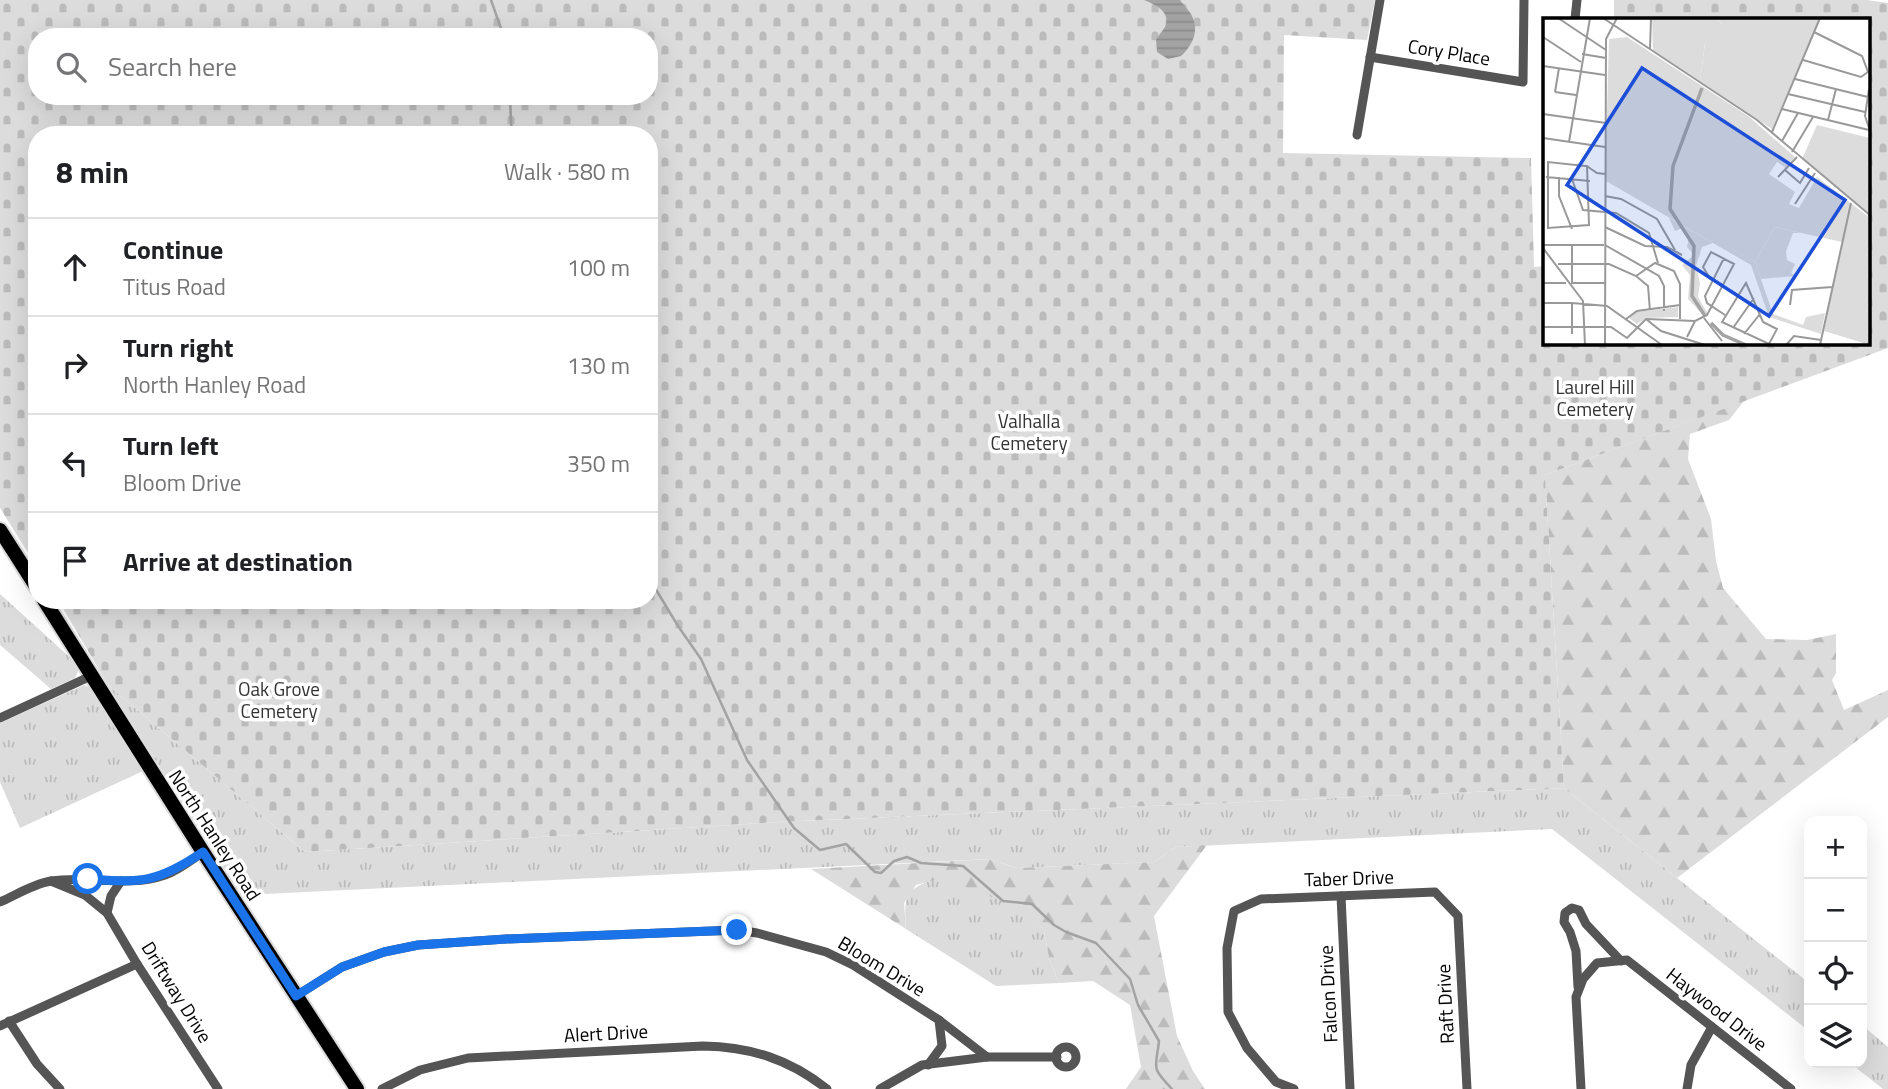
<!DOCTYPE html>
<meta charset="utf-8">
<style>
:root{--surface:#fff;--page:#f6f6f6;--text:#202124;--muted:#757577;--line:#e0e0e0}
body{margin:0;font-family:"Titillium Web",sans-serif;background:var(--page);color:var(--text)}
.controls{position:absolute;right:21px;bottom:21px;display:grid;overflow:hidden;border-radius:14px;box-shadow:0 7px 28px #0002}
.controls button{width:63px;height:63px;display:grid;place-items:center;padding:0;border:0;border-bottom:2px solid var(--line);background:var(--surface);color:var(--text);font:35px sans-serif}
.stop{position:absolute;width:21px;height:21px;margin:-16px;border:5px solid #1a73e8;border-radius:50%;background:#fff}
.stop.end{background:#1a73e8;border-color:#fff;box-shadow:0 2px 7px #0008}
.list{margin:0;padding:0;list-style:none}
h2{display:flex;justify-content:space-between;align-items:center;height:91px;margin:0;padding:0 28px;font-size:30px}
h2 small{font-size:23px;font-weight:400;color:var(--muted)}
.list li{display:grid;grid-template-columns:46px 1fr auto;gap:21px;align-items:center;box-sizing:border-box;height:98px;padding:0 28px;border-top:2px solid var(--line)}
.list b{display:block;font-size:26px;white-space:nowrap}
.list p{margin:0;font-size:23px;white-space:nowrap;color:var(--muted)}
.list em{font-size:23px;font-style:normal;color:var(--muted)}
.icon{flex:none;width:38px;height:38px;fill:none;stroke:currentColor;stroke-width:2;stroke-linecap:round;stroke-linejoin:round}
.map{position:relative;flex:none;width:1888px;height:1089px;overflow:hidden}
.search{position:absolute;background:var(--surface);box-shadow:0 7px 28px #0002;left:28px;top:28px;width:630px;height:77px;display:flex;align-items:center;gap:18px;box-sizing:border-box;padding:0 24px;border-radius:28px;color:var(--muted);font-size:26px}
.panel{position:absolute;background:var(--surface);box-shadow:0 7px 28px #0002;left:28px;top:126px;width:630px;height:483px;border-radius:28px}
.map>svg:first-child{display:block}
</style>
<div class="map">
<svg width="1888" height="1089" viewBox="0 0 1888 1089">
<defs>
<pattern id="grass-tufts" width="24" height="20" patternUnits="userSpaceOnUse" patternTransform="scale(1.75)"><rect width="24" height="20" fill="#dcdcdc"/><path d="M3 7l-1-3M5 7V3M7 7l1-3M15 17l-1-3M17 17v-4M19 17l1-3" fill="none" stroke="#bbb"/></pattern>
<pattern id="forest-firs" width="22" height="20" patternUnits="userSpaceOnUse" patternTransform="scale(1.75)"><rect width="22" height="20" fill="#dcdcdc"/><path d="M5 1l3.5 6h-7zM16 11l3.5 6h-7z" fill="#bbb"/></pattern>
<pattern id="cemetery-stones" width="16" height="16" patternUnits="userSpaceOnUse" patternTransform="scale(1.75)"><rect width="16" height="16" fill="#dcdcdc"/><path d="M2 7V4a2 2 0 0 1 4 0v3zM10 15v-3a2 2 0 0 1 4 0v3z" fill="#bbb"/></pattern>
<pattern id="water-rules" width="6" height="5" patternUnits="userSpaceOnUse" patternTransform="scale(1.75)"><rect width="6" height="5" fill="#a3a3a3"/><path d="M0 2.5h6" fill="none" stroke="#8b8b8b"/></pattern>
</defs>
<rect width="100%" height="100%" fill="#fff"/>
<g fill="url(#grass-tufts)">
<polygon points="0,594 74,661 79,669 75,678 51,689 0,645"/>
<polygon points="84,685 91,688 143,771 20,828 0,782 0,723"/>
<polygon points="108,685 305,852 778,822 1564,788 1809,983 1809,1031 1552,829 1176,847 1154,862 1017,868 990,859 241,895"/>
<path d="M942,877L1030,911L1044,931L1049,958L1059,983L996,986L906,929C903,892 907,888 942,877Z"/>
<polygon points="1862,1025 1888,1047 1888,1089 1883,1089 1850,1063 1862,1063"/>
</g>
<g fill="url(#forest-firs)">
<polygon points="1744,401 1729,420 1690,434 1688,459 1711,519 1716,561 1723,588 1766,639 1807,640 1836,634 1836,673 1832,680 1844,710 1888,690 1888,717 1677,878 1564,788 1545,475"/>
<polygon points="1207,845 1154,916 1177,1036 1193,1071 1205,1089 1126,1089 1141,1067 1130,1005 1093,981 1059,983 1049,958 1044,931 1030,912 942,878 916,885 904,903 906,929 811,869 990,859 1017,868 1154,862 1176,847"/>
</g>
<path fill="url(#cemetery-stones)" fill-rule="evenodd" d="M0,0H1375L1367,40L1284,35L1283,153L1531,158L1534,267L1545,266V343H1869V19H1614V0H1867L1888,3V348L1545,475L1564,788L778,822L305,852L108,685L58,600H649V135H37V567L0,508ZM37,37H649V96H37Z"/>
<path fill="url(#water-rules)" d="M1144,0H1180C1183,5 1188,9 1191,14C1200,30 1193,45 1181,56L1168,59L1157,52L1156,40C1159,34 1164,30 1166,25C1170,11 1154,4 1144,0Z"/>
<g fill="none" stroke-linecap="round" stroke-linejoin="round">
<g stroke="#a3a3a3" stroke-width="2.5">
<polyline points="491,0 504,37"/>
<polyline points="510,96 511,124 514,135"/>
<path d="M649,578L678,626L701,659L747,760L794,828L820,850L846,844L875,872L881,873L894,861L907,857L921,863L963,866L1003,901L1032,904L1054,925L1066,932L1096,943L1130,979L1138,1005L1159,1041C1156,1069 1150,1066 1172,1089"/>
</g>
<defs>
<g id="primary">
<polyline points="0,530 37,588"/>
<polyline points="44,600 203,852 357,1089"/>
</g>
</defs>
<use href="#primary" stroke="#dbdbdb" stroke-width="18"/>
<g stroke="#555" stroke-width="9">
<polyline points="1575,19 1577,0"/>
<polyline points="1370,57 1523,82 1524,0"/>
<polyline points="1357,135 1380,0"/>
<polyline points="0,718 91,676"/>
<polyline points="51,881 85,895 107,913 137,964 218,1089"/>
<polyline points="1341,896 1350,1089"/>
<path d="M0,902C16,895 33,884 51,881C89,875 128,888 165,875C179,870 191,860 203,852"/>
<polyline points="107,913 111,896 121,881"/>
<polyline points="1578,987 1576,951 1570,932 1564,922 1565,913 1572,908 1579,910 1586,924 1621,961"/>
<polyline points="296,996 342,967 384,952 418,945 506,939 737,930 757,933 826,952 853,965 939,1020 987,1057"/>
<polyline points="9,1021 37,1064 60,1089"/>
<polyline points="0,1026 137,964"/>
<circle cx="1066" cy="1057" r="10"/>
<polyline points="928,1065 942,1046 939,1020"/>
<path d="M382,1089L420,1070L468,1058L703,1046C751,1047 789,1059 827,1089"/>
<polyline points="880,1089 922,1065 987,1057 1057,1057"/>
<polyline points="1294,1089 1276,1082 1247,1048 1228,1012 1227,948 1234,911 1261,899 1435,892 1458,916 1467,1089"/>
<polyline points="1581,1089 1576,997 1583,979 1597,963 1627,960 1791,1089"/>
<polyline points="1687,1089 1691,1065 1712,1027"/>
</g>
<use href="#primary" stroke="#000" stroke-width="14"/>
</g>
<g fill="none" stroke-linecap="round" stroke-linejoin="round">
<path stroke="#1a73e8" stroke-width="9" d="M88,879C141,883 157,883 203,852L296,996L342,967L384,952L418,945L506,939L737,930"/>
</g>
<g text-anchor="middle" stroke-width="7" stroke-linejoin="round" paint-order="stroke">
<g font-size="19" fill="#000" stroke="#fff">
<text transform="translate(1449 52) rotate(9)" y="7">Cory Place</text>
<text transform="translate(215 835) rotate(57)" y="7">North Hanley Road</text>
<text transform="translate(1349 878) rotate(-2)" y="7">Taber Drive</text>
<text transform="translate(882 966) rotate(31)" y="7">Bloom Drive</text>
<text transform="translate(177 992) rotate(58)" y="7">Driftway Drive</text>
<text transform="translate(1328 994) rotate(-93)" y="7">Falcon Drive</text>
<text transform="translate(1445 1004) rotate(-93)" y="7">Raft Drive</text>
<text transform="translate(1717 1009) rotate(38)" y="7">Haywood Drive</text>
<text transform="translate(606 1033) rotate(-3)" y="7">Alert Drive</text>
</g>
<g font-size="19" fill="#333" stroke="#fff">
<text x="1595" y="394">Laurel Hill<tspan x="1595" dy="22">Cemetery</tspan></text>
<text x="1029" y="428">Valhalla<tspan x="1029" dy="22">Cemetery</tspan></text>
<text x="279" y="696">Oak Grove<tspan x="279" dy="22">Cemetery</tspan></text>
</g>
</g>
<g transform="translate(1543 18)">
<rect width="327" height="327" fill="#fff"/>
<path d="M173,0H277L229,111L157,63L162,25L179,6ZM63,131L126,193L212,244L230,296L260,307L263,299L282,295L278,316L226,299L208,247L63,163ZM135,289V299L103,300L94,306L86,300L93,294Z" fill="#dcdcdc"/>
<path d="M204,0H218L226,7L193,13ZM219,16L227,19L219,29L203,36L189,31ZM126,200L170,225L159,229L153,248L157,265L155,279L165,296L161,298L145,281L147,257L139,247L151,237L144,229L146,220L139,210L132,213ZM232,209L258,215H250L243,233L244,242L252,246L248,255L253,258L218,261L212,244Z" fill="#dcdcdc"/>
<path d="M109,0H173L179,6V21L162,25L157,63L110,32ZM84,19L205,98L252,139L243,150L234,144L226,156L252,174L246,186L256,190L274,159L327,200V327L281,313L299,224L232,209L212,244L73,163L63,131L66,21ZM274,107L327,120V196L259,141Z" fill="#dcdcdc"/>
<path fill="none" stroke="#a3a3a3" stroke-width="3.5" d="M159,70L130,148L127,191L151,228L149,278L162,298M168,305L180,317L203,327"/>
<path fill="none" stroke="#999" stroke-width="2" d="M15,0L63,32M60,0L214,102L328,198M0,19L38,44M107,31L108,0M39,36L63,40M260,42L318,59L325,54L319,38L271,14M0,48L62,57M252,61L325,79M326,71L322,98L327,113M12,74L16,50M12,74L33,77M245,76L322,94M239,91L326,112M0,96L63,105M285,102L293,71M229,114L277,0M0,120L62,129M239,123L255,95M26,124L47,0M249,134L270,99M44,148L46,207L5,210V144L42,148H44L48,151L54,155L62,156M242,152L257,165L266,150M3,159L47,163M16,159V178L29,211M235,159L254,139M29,161L40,192L73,195L106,215L115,245M62,178L78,181L114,201L132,232M252,186L272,155M62,209L102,228L124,229L139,237M1,227H61M62,227L116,258L121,268V293M29,228V265H62M0,230L40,283L42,327M181,240L162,278L164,285L182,297M15,246H66L93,258L105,268L107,293M93,258L112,245L131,253L137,266V301M0,265H23M203,265L220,304L234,311L226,326L179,304ZM0,285H30M29,285V316M29,285L64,288L119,327M247,287L249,272L289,269M161,300L179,323M83,301L94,293L137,287M103,301L118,313L162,327M0,309H68L84,320L103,301L152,303M190,310L211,280M201,316L217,296M144,319L152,303L164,297L191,246L168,234L160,249L168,262M62,327L63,21L74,0M243,327L251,318L278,322M277,327L308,185"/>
<path fill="#1d4ed8" fill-opacity="0.15" stroke="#1d4ed8" stroke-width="3.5" d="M99,50L302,182L226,298L24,167Z"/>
<rect width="327" height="327" fill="none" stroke="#000" stroke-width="3.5"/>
</g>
</svg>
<div class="controls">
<button>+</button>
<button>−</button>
<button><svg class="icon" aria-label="locate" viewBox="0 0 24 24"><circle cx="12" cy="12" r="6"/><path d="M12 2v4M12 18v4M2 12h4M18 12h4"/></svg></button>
<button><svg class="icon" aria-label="layers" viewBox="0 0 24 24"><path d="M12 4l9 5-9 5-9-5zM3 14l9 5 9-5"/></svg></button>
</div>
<div class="stop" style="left:88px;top:879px"></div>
<div class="stop end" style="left:737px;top:930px"></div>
<div class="search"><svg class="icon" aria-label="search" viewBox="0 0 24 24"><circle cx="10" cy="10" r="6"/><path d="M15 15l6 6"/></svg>Search here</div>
<section class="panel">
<h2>8 min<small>Walk · 580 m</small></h2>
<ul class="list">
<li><svg class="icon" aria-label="ahead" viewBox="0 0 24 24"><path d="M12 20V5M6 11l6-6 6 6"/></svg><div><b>Continue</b><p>Titus Road</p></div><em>100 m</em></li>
<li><svg class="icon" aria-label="right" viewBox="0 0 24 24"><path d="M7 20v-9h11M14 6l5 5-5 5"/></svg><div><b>Turn right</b><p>North Hanley Road</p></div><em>130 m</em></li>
<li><svg class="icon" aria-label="left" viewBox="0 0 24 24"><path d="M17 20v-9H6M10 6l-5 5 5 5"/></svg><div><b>Turn left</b><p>Bloom Drive</p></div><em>350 m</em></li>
<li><svg class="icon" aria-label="arrive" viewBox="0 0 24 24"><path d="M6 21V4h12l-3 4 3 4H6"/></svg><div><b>Arrive at destination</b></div></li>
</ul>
</section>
</div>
